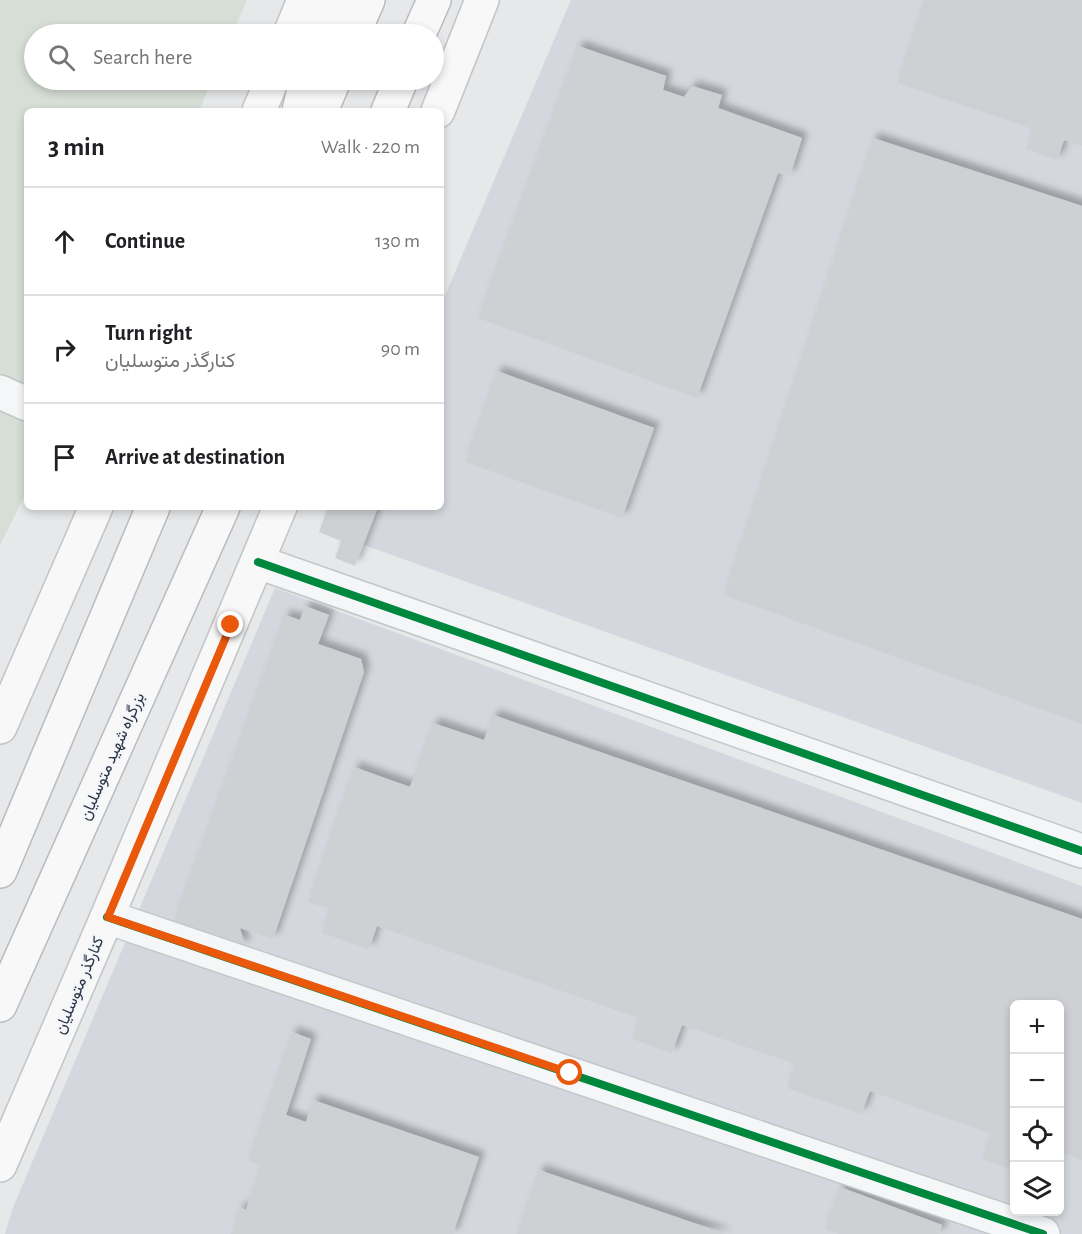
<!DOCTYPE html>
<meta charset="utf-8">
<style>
:root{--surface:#fff;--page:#f6f6f6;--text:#202124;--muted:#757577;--line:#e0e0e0}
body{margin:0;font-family:"Alegreya Sans",Vazirmatn,sans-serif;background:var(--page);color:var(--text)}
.controls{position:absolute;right:18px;bottom:18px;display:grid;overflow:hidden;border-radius:9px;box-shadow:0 3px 9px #0003}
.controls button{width:54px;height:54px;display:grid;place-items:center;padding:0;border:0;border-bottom:2px solid var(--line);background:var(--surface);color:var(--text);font:30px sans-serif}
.stop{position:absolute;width:18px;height:18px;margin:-14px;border:4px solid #ea580c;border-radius:50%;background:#fff}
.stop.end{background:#ea580c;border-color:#fff;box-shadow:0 2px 6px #0008}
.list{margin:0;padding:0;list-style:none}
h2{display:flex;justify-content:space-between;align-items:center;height:78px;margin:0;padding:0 24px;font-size:26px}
h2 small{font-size:20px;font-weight:400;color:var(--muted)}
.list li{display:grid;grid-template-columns:39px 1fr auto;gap:18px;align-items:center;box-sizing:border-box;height:108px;padding:0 24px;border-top:2px solid var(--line)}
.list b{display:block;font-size:22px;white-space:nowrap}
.list p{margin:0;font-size:20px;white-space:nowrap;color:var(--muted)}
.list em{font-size:20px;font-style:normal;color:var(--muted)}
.icon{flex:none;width:33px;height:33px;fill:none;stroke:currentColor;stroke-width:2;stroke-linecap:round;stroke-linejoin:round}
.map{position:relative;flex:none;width:1082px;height:1234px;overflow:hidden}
.search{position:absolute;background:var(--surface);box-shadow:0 3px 9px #0003;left:24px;top:24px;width:420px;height:66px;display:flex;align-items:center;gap:15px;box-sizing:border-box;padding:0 21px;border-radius:33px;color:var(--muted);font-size:22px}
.panel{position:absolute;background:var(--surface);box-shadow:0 3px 9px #0003;left:24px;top:108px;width:420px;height:402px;border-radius:9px}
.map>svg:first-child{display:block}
</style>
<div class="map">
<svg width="1082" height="1234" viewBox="0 0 1082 1234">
<defs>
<filter id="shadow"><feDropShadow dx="5.5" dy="-5.5" stdDeviation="3" flood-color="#0004"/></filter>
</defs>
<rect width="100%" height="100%" fill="#e6e8ea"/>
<g fill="#d4d7dd" fill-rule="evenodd">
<polygon points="571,0 1082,0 1082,803 342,537 355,507 441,507 441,305"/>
<path d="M275,588L1082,886V1234H5L12,1210ZM1014,1004H1060V1212H1014Z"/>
</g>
<polygon fill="#d6ded6" points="0,0 247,0 232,34 34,34 34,80 212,80 199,111 27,111 27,491 0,545"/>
<g fill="#ced0d3" filter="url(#shadow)">
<polygon points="925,0 1082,0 1082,146 1064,140 1057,160 1026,149 1033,129 897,83"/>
<polygon points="578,46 666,76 663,90 684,97 692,86 722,95 718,108 802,138 790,176 778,173 697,398 478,318"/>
<polygon points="873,138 1082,206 1082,724 724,595"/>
<polygon points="497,371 654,428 622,518 465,462"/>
<polygon points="328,507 378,507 355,566 335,558 341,541 319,532"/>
<polygon points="305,606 329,615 318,644 361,659 364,672 273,939 240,928 245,947 174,921 285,615 300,620"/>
<polygon points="493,715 1082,919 1082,1160 1060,1152 1060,1004 1014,1004 1014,1147 1007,1168 982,1159 992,1134 870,1091 861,1114 787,1088 795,1064 682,1025 672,1053 632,1039 639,1018 377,926 369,949 322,933 330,909 308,902 354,767 410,787 433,723 484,740"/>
<polygon points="292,1032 311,1039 286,1115 306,1122 313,1100 479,1157 453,1234 231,1234 240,1207 246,1210 261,1165 248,1161"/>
<polygon points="539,1170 726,1234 517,1234"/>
<polygon points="840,1187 942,1225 939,1234 839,1234 825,1229"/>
</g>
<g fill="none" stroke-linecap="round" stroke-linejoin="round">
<defs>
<g id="minor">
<polyline points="0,392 27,404"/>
<polyline points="258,562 1082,851"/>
<polyline points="107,917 1043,1234"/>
</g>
<g id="major">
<polyline points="290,34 304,0"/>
<polyline points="259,111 272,80"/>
<polyline points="438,111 482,0"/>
<polyline points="0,727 96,507"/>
<polyline points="0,1165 107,917 280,507"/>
</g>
<g id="highway">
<polyline points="323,34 335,0"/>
<polyline points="353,34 368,0"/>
<polyline points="419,34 434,0"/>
<polyline points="299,111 306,80"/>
<polyline points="321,111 334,80"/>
<polyline points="388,111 401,80"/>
<polyline points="0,871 153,507"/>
<polyline points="0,1005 223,507"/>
</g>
</defs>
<use href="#minor" stroke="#c4c6c8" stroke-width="36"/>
<use href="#major" stroke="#c2c5c8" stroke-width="36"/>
<use href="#highway" stroke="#b8bbbf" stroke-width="36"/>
<use href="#minor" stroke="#f5f6f7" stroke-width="33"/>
<use href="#major" stroke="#f8f8f8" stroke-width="33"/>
<use href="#highway" stroke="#f8f8f8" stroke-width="33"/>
<defs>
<g id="cycleway">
<polyline points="258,562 1082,851"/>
<polyline points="107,917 1043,1234"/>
</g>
</defs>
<use href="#cycleway" stroke="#f4f6f9" stroke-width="11"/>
<use href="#cycleway" stroke="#00873e" stroke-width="8"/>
</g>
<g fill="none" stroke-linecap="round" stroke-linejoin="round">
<polyline stroke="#ea580c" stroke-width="8" points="231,625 108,917 570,1073"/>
</g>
<g text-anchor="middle" stroke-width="4.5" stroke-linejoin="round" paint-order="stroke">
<g font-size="16" fill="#2b3445" stroke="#f4f6f9">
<text transform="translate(111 756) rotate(-66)" y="6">بزرگراه شهید متوسلیان</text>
<text transform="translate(78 985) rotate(-67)" y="6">کنارگذر متوسلیان</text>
</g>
</g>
</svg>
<div class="controls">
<button>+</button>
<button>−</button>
<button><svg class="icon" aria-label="locate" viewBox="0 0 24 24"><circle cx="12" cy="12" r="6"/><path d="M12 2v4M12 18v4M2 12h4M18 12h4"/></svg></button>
<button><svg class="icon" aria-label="layers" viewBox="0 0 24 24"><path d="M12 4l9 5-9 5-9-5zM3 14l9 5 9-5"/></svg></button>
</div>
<div class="stop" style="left:570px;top:1073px"></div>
<div class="stop end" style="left:231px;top:625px"></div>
<div class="search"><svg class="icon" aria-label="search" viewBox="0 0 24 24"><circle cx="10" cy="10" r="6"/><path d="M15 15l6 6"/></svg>Search here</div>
<section class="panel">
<h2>3 min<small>Walk · 220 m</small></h2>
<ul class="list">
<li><svg class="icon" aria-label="ahead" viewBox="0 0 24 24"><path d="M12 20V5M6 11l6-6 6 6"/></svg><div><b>Continue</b></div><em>130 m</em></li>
<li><svg class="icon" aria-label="right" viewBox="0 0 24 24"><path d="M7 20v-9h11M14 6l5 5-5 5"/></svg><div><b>Turn right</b><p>کنارگذر متوسلیان</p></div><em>90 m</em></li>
<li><svg class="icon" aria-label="arrive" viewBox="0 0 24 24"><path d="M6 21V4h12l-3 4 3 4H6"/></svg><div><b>Arrive at destination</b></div></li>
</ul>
</section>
</div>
